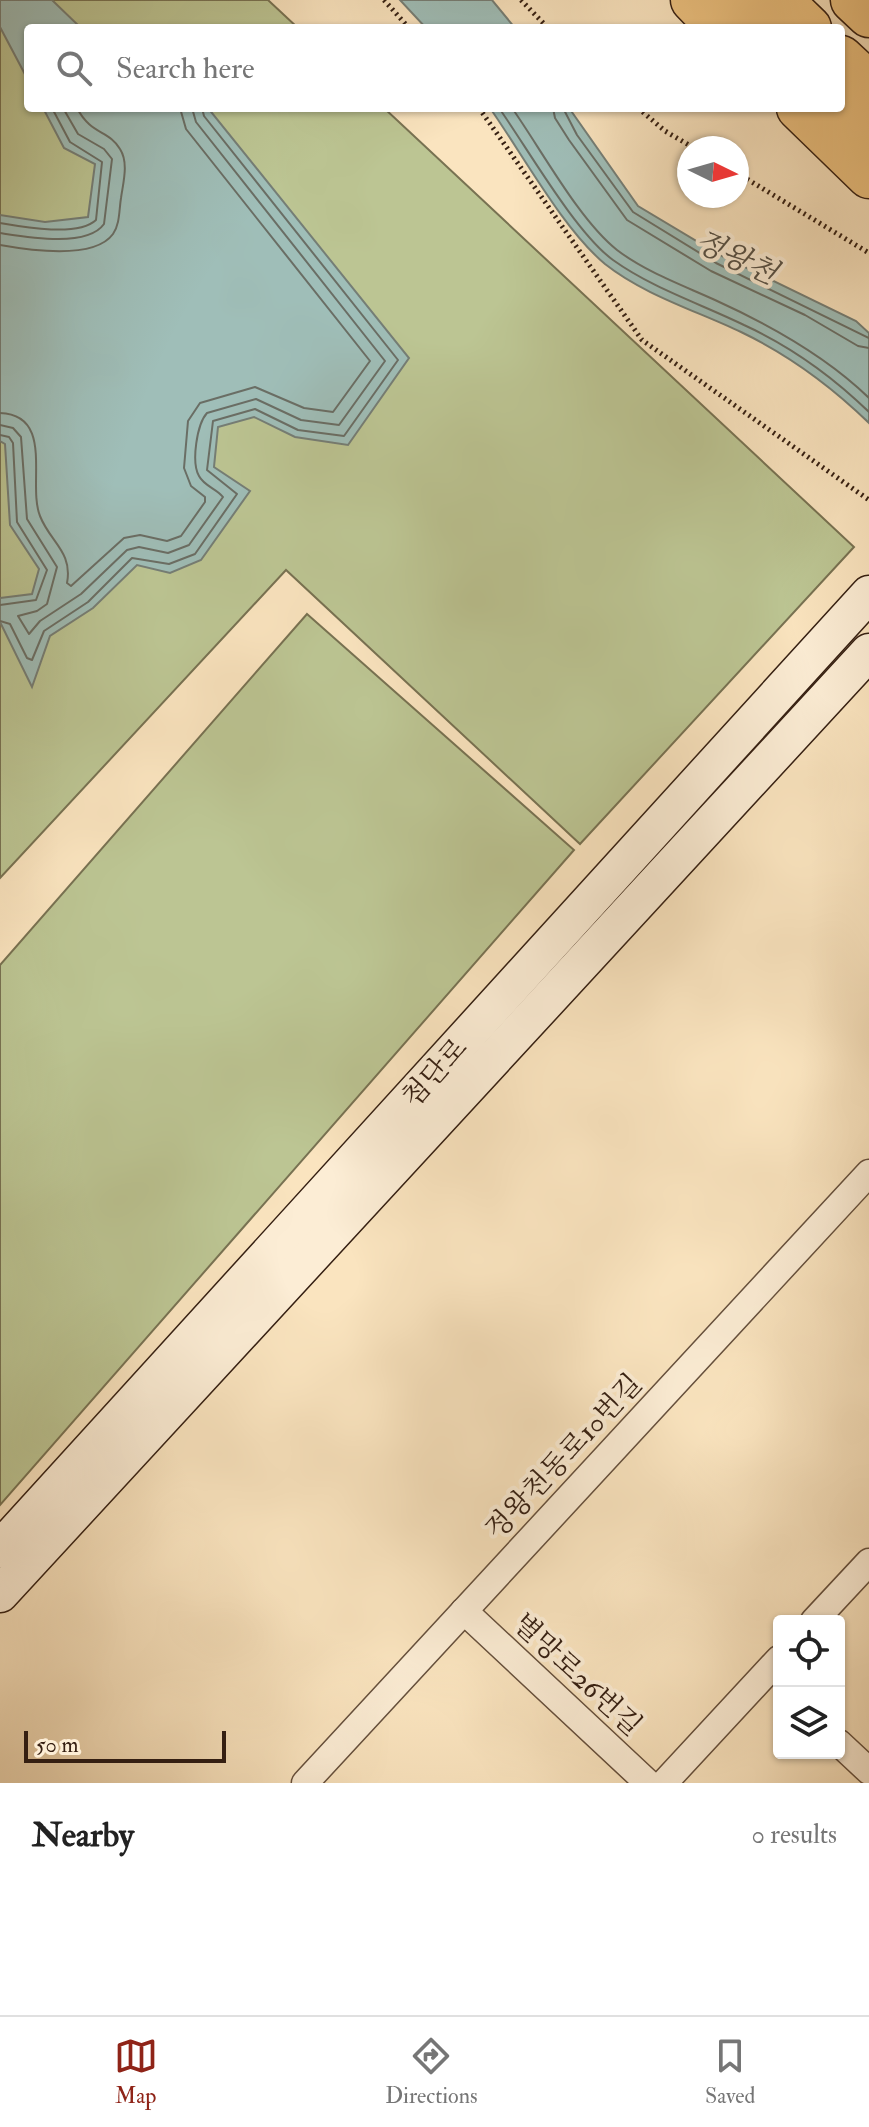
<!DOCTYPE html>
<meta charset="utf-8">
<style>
:root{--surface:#fff;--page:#f6f6f6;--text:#222;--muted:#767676;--line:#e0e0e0;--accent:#8f2418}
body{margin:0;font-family:"IM FELL Double Pica","Noto Serif KR",serif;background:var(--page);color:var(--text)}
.controls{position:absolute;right:24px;bottom:24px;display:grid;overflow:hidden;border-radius:8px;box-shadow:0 2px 6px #0004}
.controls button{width:72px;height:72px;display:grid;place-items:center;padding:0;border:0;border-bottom:2px solid var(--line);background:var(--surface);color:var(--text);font:40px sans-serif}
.compass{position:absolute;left:677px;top:136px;width:72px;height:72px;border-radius:50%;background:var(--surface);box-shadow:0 2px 6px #0004;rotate:95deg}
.scale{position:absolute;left:24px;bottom:20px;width:202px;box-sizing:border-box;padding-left:8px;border:4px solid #351f12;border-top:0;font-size:22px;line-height:28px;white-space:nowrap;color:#351f12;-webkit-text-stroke:6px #fcedd5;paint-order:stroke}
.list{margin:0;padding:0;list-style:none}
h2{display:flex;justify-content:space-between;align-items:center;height:104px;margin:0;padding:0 32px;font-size:34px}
h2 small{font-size:26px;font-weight:400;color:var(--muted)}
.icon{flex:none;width:44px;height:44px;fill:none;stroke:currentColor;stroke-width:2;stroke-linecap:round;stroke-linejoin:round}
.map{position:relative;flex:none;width:869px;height:1783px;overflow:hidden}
.search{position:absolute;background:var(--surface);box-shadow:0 2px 6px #0004;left:24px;right:24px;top:24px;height:88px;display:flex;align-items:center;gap:20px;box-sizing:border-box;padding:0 28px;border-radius:8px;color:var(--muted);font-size:30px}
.sheet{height:232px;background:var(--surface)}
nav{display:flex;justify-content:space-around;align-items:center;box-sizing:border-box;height:112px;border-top:2px solid var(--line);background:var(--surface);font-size:22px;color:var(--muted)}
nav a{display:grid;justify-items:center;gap:4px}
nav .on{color:var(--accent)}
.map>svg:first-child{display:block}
</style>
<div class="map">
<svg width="869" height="1783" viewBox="0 0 869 1783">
<rect width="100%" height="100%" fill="#fae4bf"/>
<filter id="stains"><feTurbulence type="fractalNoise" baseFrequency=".0025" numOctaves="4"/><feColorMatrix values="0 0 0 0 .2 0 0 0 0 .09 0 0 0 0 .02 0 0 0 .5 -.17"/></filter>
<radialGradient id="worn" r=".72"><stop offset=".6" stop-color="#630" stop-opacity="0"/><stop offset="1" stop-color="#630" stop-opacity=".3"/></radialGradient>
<g fill="#bcc593" stroke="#787252" stroke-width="2">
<polygon points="0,0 268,0 298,28 28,28 28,108 384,108 854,547 580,844 286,570 0,878"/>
<polygon points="307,614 574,850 0,1505 0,965"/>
</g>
<g fill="#9fbeb8" stroke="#757e76" stroke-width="2">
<polygon points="0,0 52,0 81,28 28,28 28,80 0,27"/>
<polygon points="400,0 492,0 515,28 426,28"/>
<polygon points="43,108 208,108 409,358 348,445 295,437 254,417 218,427 214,467 250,491 201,560 170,573 137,565 93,608 50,636 32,687 0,622 0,598 32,594 39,569 10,525 5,444 0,441 0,215 45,222 88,217 95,164 64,148"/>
<path d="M490,108H569L638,206L720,255L856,321L869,333V423C832,387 789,355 741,332C697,311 644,295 605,264C563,229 523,155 490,108Z"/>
</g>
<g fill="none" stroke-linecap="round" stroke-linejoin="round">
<g stroke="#6a6e65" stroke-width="2">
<path d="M499,108C528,149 575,232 613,260C652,288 701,304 744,325C790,346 833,377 869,412"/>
<path d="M512,108C541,149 579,220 617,250C646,272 682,285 715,300C770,325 826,356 869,398"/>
<polyline points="553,108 555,118 569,140 627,220 711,271 805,315 858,346 869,348"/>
<polyline points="563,108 577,135 633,212 716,263 869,338"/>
<path d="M0,223C23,227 78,237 96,220L102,162L70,142L52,108"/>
<path d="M0,233C26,237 87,248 104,224L112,159L104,149L78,134L63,108"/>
<path d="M0,245C28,250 94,260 113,234C120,224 119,210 121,198C123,183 129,163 120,149C109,130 91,135 77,108"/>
<path d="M0,413C55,415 27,484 40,516C50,542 73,552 67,583L71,586L124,538L140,535L167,541L181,536L205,502V497L191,486L184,468L188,421L200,403L255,387L304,408L333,412L370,361L186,129L180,108"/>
<path d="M0,425L13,428L21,437L27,519L57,567L47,604L37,611L18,616L29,634L40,621L81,594L127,550L139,547L168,553L189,545L223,497C217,489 204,486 199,476C191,462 197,424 207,413L256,399L301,420L339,425L385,361L196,122L192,108"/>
<polyline points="0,435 9,437 13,443 17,522 47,570 36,600 0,605"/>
<polyline points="0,621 10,624 27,658 32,660 44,631 88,602 132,558 169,564 195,554 237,494 207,470 213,421 255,409 298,430 344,436 398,360 204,116 202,108"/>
</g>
<defs>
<g id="street">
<polyline points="464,1611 648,1783"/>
<polyline points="814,1621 869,1562"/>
<polyline points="839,1743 869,1771"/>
<polyline points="305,1783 869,1173"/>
<polyline points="664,1783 779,1659"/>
</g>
<g id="secondary">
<polyline points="0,1549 869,594"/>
<polyline points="0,1594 869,652"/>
</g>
<g id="highway">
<polyline points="693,0 720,28"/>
<polyline points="729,0 760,28"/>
<polyline points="780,0 809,28"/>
<polyline points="853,0 869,15"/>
<polyline points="841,58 869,84"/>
<polyline points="841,101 869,127"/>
<polyline points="799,108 869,176"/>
</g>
</defs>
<use href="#street" stroke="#66503d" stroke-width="29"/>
<use href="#secondary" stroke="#351f12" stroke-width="39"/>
<use href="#highway" stroke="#351f12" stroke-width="47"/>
<g stroke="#351f12" stroke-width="5" stroke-dasharray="2 4" stroke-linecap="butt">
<polyline points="384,0 409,28"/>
<polyline points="521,0 548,28"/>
<polyline points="479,108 642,340 869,500"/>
<polyline points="638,108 665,131 694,148"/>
<polyline points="737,173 869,253"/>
</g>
<use href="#street" stroke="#fcedd5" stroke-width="26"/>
<use href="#secondary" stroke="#fcedd5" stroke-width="36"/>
<use href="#highway" stroke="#edc280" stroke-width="44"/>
</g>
<g text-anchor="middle" stroke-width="8" stroke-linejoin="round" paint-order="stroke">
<g font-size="28" fill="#351f12" stroke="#fcedd5">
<text transform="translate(434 1072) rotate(-48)" y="10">첨단로</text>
<text transform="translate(563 1456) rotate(-47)" y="10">정왕천동로10번길</text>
<text transform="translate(578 1674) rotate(43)" y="10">별망로26번길</text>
</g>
<g font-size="30" font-style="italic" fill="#554f44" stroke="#fcedd5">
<text transform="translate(736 257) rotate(25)" y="10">정왕천</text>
</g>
</g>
<rect width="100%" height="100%" filter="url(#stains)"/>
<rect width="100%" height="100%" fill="url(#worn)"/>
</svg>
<div class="controls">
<button><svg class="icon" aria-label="locate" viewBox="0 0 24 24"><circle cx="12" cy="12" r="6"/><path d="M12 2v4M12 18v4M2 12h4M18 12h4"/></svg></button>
<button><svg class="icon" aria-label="layers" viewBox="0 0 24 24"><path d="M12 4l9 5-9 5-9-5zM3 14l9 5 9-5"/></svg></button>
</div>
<svg class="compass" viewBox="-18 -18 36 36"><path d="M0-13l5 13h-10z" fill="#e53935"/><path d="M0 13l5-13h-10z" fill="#767676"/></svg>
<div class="scale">50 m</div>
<div class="search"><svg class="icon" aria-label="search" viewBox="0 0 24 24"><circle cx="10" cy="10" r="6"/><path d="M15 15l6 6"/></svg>Search here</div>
</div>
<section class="sheet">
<h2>Nearby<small>0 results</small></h2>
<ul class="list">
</ul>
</section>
<nav>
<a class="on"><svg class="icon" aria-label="map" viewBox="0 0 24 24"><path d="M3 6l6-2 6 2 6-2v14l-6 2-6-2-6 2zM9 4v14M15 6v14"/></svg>Map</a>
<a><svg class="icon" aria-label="directions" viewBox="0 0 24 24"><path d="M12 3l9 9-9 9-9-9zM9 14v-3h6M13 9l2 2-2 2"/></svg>Directions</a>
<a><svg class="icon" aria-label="saved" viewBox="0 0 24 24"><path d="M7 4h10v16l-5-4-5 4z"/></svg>Saved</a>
</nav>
